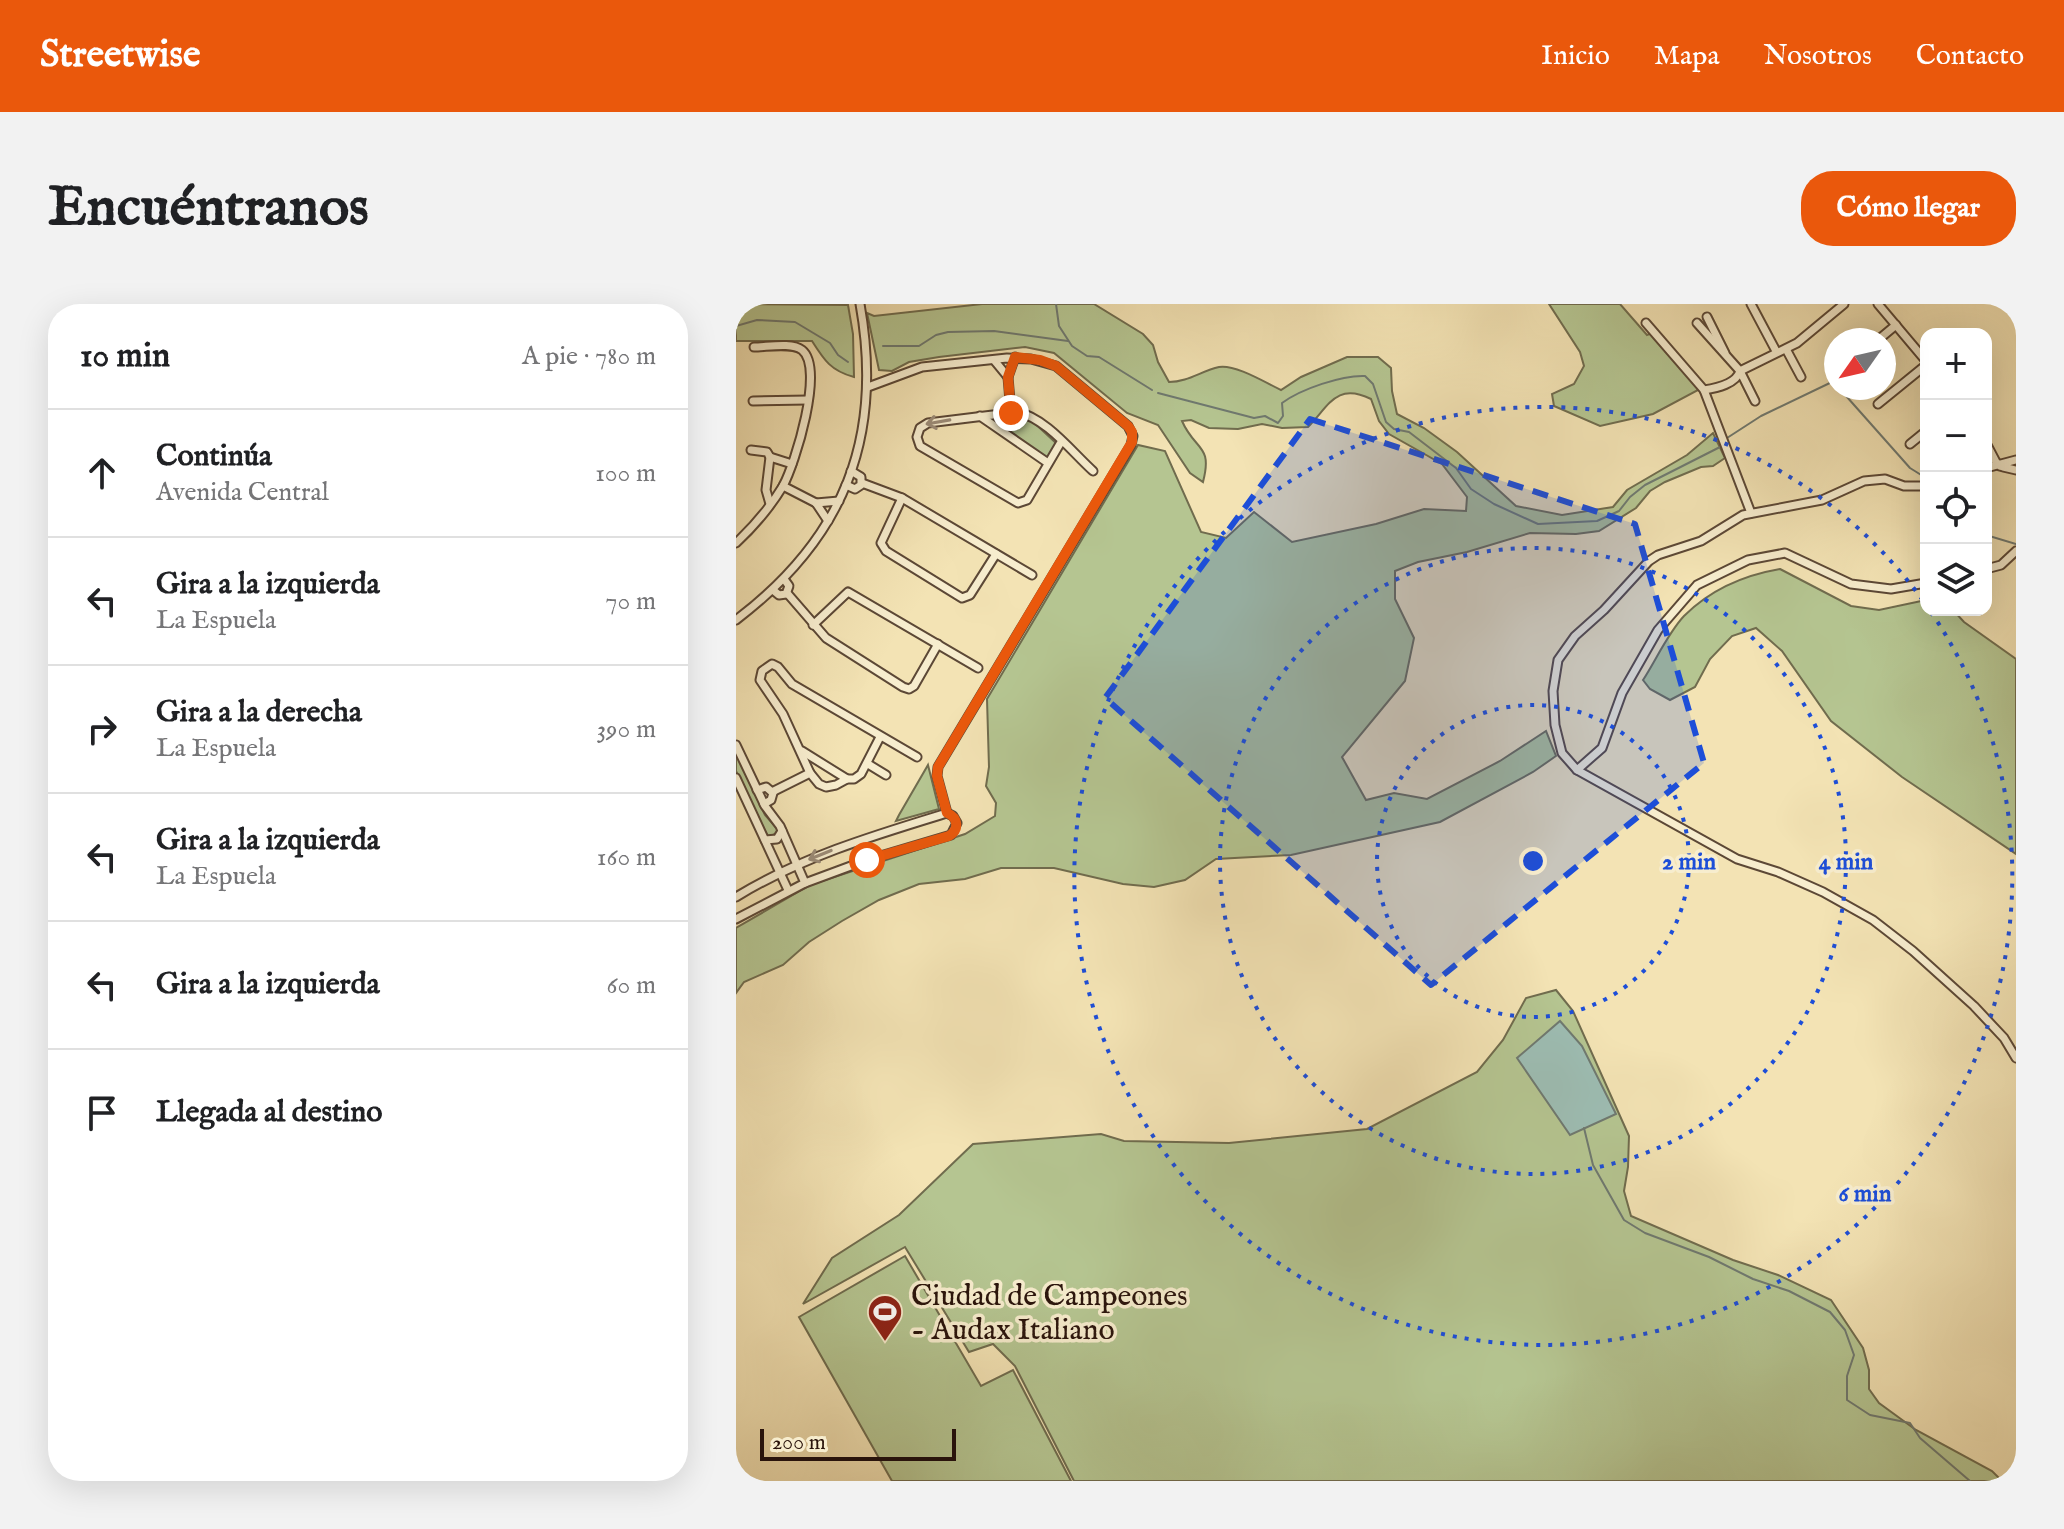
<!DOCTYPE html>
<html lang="es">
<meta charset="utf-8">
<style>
:root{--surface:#fff;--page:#f2f2f2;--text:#202124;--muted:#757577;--line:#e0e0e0;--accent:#ea580c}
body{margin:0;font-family:"IM FELL English",serif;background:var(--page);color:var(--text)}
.controls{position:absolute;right:24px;top:24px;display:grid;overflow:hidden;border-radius:16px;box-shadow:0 8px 32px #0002}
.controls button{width:72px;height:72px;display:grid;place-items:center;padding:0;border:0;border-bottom:2px solid var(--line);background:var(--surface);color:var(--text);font:40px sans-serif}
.compass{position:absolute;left:1088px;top:24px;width:72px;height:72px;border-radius:50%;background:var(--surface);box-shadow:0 8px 32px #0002;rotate:236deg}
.scale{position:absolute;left:24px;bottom:20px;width:196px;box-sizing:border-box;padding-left:8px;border:4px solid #2a140c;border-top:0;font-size:22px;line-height:28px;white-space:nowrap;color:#2a140c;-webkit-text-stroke:6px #f7edce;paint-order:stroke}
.stop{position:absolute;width:24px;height:24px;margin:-18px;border:6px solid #ea580c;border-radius:50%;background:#fff}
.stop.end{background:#ea580c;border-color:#fff;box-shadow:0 2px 8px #0008}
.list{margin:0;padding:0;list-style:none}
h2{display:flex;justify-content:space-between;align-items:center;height:104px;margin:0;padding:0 32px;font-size:34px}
h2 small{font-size:26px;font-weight:400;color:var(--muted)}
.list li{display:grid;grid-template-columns:52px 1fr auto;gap:24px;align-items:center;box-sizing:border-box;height:128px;padding:0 32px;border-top:2px solid var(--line)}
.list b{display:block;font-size:30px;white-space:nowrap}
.list p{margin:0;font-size:26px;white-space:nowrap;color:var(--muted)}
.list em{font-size:26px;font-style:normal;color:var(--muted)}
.icon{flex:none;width:44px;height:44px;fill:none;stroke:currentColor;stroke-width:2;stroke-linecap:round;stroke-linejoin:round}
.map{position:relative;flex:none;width:1280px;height:1177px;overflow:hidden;border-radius:32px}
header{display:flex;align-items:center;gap:48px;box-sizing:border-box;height:112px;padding:0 40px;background:var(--accent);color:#fff}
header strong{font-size:38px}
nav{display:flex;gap:44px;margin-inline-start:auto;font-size:28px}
.intro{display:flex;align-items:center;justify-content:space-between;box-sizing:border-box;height:192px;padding:0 48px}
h1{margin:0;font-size:56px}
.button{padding:20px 36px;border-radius:32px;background:var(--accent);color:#fff;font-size:28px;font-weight:700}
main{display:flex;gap:48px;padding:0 48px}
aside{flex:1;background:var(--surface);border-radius:32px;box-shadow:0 8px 32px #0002}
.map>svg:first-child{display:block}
</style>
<header>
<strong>Streetwise</strong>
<nav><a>Inicio</a><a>Mapa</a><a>Nosotros</a><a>Contacto</a></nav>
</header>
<div class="intro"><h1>Encuéntranos</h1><a class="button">Cómo llegar</a></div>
<main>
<aside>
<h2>10 min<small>A pie · 780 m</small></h2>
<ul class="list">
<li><svg class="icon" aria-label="ahead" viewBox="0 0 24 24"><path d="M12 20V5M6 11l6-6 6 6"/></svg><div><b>Continúa</b><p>Avenida Central</p></div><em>100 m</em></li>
<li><svg class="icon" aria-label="left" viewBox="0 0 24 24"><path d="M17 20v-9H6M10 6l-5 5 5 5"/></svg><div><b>Gira a la izquierda</b><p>La Espuela</p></div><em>70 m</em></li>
<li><svg class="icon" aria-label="right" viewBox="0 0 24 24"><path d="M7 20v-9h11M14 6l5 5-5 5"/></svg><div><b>Gira a la derecha</b><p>La Espuela</p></div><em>390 m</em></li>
<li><svg class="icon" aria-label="left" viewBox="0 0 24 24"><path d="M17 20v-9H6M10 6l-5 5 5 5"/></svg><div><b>Gira a la izquierda</b><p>La Espuela</p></div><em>160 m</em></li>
<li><svg class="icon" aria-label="left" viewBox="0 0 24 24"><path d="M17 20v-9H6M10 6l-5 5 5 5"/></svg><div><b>Gira a la izquierda</b></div><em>60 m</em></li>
<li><svg class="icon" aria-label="arrive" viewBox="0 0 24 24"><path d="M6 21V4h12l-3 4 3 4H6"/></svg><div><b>Llegada al destino</b></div></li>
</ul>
</aside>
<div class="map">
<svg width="1280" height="1177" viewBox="0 0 1280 1177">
<rect width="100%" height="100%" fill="#f3e3b4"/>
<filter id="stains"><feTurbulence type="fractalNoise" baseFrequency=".0025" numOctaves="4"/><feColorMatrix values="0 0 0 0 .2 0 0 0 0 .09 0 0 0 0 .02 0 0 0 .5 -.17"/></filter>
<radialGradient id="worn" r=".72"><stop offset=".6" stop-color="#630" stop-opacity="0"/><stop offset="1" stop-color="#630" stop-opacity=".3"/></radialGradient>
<g fill="#b5c591" stroke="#706c4e" stroke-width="2">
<path d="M0,0L112,1L117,30L118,73C95,67 88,56 76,37H0Z"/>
<path d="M246,0H358L407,30L417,41L422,58L433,78C452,78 465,67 483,63C499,60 530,79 545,86L565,73L611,53H642L655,64L656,87L661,110L688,124L721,148L780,202L826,211L877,203L891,186L951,151L977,129L989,154L977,162L965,163L929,178L914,187L900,204L863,227L840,230L794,229L731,248L682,258L659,267V295L678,334L669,377L606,453L630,496L658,489L691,495L764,457L810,427L820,452L797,468L704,518L555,551L480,555L449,576L418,583L387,580L318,564H265L229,575L183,580L143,596L106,617L73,638L47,661L8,678L0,689V624L74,581L229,530L259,512L260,499L250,482L253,463L251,395L402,141L429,147L465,228L490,234L518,208L556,238L640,220L688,205L730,207L731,193L706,160L653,130L643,117L635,95C600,78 593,102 572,123L546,124L526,120L502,125L473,124L455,116L446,117C459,147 477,140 467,178L454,169L422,121L391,109L318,49L289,43L203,53L173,58L156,67L143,66L131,9L138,12Z"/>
<polygon points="813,0 884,0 911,31 916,29 964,85 917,110 864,122 818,102 816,90 838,80 848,62 844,48"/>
<polygon points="276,112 293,114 321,140 312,155 256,115"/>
<path d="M1044,265L1115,302L1143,306L1190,296V306H1217L1228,318L1280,355V550L1166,473L1095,417L1046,347L1020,324L996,332L974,355L959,383L934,396L914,385L907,376C920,356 932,329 948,312C974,286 1009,271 1044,265Z"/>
<polygon points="0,449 29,511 44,528 32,533 0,467"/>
<polygon points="192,461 203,505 160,517 163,511"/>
<polygon points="820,686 837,707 893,832 892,863 888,887 895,912 997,956 1042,971 1095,996 1127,1044 1133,1066 1133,1085 1143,1099 1180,1126 1256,1167 1266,1177 338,1177 279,1062 257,1040 233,1048 169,943 67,1000 96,954 163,911 237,840 365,830 388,837 493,839 631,825 741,768 767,736 790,694"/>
<polygon points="169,952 245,1082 277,1066 335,1177 156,1177 63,1013"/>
</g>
<polygon fill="#9dbdb3" stroke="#6f7970" stroke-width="2" points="824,717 846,742 880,810 834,831 781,754"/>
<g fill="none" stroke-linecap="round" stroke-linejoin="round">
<g stroke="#6f7970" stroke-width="2">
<polyline points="320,0 323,22 336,42 351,52 363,53 416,86"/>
<polyline points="0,22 21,16 59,18 94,39 102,51 112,58"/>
<polyline points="147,42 183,42 200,31 212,28 258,27 332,37"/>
<polyline points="1103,84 1174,164 1190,174"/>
<path d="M422,89L518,114L529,112L542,119L547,112L546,99C565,85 606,71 629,72L637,80L650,118L658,125L673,128L720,164L735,185L758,200L802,220L861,217L883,207L894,193L909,181L984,143"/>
<polyline points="991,134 1025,112 1098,77 1100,80"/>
<polyline points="1250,231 1280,240"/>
<polyline points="848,824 857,861 888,916 909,929 973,953 1017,975 1053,987 1094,1008 1109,1026 1118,1051 1111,1072 1111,1096 1134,1111 1174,1119 1184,1134 1234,1177"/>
</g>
<defs>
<g id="street">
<polyline points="1015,0 1040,47"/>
<polyline points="1142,0 1190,57"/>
<polyline points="971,13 989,49"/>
<polyline points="910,19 968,86 1015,209"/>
<polyline points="961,19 1004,67 1019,97"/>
<polyline points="1142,36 1160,21"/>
<polyline points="1050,45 1065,73"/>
<polyline points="258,56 272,73"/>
<polyline points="132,83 186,63 271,54 295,55 320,62 392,122 397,132 395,141 202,463 201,472 211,509"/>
<path d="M968,86C981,84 1000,80 1004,67L1061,39L1108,0"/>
<polyline points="17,97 72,96"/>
<polyline points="1142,100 1190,61"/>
<polyline points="275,109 272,73 279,53"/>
<polyline points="244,112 312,159"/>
<path d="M325,138L291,196L282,199L184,142L181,133L184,124L192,119L281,108C310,114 335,147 357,167"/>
<polyline points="1250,139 1260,158 1264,162"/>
<polyline points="1174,140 1190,127"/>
<polyline points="15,146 31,148 34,153 56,160"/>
<polyline points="1267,163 1280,166"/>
<polyline points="1250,164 1280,156"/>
<polyline points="126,179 166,194 296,271"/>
<polyline points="110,181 119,185 125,181 125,173 115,167"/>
<polyline points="47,182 80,199 92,217"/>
<polyline points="1190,182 1168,182 1149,175 1128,177 1086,196 1007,211 965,237 922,251 913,257 868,306 839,332 822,356 817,387 819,421 826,449 841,466 1001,555 1042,568 1087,588 1137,616 1177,647 1238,702 1268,734 1280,754"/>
<polyline points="166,194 145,239 150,247 226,294 234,291 260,250"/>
<polyline points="80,199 103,197"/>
<polyline points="34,200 30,186 34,153"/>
<path d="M0,239C17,223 35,202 47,182C59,160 89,64 66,46C56,38 31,43 18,43"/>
<polyline points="1250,265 1265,261 1280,247"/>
<polyline points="37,286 43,291 50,290 53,282 48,275"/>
<polyline points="51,289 90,334 167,383 173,385 178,382 202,340"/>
<path d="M0,316C108,234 148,134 124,0"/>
<polyline points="77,321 112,288 242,364"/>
<polyline points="0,441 29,502 44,522 69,579"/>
<polyline points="66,447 111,475"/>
<polyline points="132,460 150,471"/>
<polyline points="841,466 866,444 886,389 922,326 961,281 1012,256 1049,249 1115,280 1155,285 1190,279"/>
<polyline points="74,469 47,410 24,376 26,367 36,360 42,363 56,380 181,453"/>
<polyline points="0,474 52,586"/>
<polyline points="21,486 30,483 37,489 35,496 28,500"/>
<polyline points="36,488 74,469 83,480 90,483 100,481 111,475 118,475 125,470 144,433"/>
<polyline points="29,536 41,535 46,527"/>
<path d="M0,593C65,553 139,531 211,509"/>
<polyline points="0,615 69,579 131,556 215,531 221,519 217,512 211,509"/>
</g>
</defs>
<use href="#street" stroke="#5c4836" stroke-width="11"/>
<use href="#street" stroke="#f7edce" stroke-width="7"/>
</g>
<defs><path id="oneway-shaft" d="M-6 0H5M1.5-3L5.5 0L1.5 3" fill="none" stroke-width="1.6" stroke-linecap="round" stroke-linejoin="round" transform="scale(2)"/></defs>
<g stroke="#9b8b77">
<use href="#oneway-shaft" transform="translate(202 118) rotate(170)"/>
<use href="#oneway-shaft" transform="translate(84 551) rotate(158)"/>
</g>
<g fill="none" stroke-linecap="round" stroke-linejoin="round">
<path stroke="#ea580c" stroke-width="10" d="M131,556L213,532C223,526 223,514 211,509L201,472L202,463L396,138V128L392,122L320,62L304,56L279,53L272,73L275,109"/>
</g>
<path fill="#1d4ed8" fill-opacity="0.2" stroke="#1d4ed8" stroke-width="6" stroke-dasharray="16 10" stroke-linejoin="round" d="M574,115L899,220L968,459L695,681L369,394Z"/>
<g fill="none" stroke="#1d4ed8" stroke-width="4" stroke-dasharray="4 8">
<circle cx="797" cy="557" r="156"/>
<circle cx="797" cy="557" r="313"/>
<path d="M1195 308A469 469 0 1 1 1188 298"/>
</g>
<defs>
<symbol id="stadium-pin" viewBox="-11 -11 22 30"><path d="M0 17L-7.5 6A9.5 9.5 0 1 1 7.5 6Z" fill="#8f2418" stroke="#f7edce"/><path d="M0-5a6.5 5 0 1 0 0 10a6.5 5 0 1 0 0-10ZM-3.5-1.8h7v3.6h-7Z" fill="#fff"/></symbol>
</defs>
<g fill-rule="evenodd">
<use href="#stadium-pin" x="129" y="988" width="40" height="54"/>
</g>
<g text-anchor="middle" stroke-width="7" stroke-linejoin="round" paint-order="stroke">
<g font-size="30" fill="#2a140c" stroke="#f7edce" text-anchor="start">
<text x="175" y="1001">Ciudad de Campeones<tspan x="175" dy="34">- Audax Italiano</tspan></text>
</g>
</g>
<circle cx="797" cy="557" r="12" fill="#1d4ed8" stroke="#f7edce" stroke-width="4"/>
<g font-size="24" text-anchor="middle" font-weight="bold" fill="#1d4ed8" stroke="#f7edce" stroke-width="7" stroke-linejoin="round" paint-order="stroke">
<text x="953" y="565">2 min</text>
<text x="1110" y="565">4 min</text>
<text x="1129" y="897">6 min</text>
</g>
<rect width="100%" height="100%" filter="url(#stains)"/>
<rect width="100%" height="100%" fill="url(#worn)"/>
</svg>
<div class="controls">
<button>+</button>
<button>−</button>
<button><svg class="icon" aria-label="locate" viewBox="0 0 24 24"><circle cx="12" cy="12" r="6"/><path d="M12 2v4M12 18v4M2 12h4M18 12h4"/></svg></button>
<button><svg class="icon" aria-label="layers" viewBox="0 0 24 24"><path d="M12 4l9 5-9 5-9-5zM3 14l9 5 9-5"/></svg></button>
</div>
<svg class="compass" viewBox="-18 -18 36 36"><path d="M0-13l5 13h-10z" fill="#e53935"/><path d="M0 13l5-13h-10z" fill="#757577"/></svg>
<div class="scale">200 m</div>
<div class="stop" style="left:131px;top:556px"></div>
<div class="stop end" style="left:275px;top:109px"></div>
</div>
</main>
